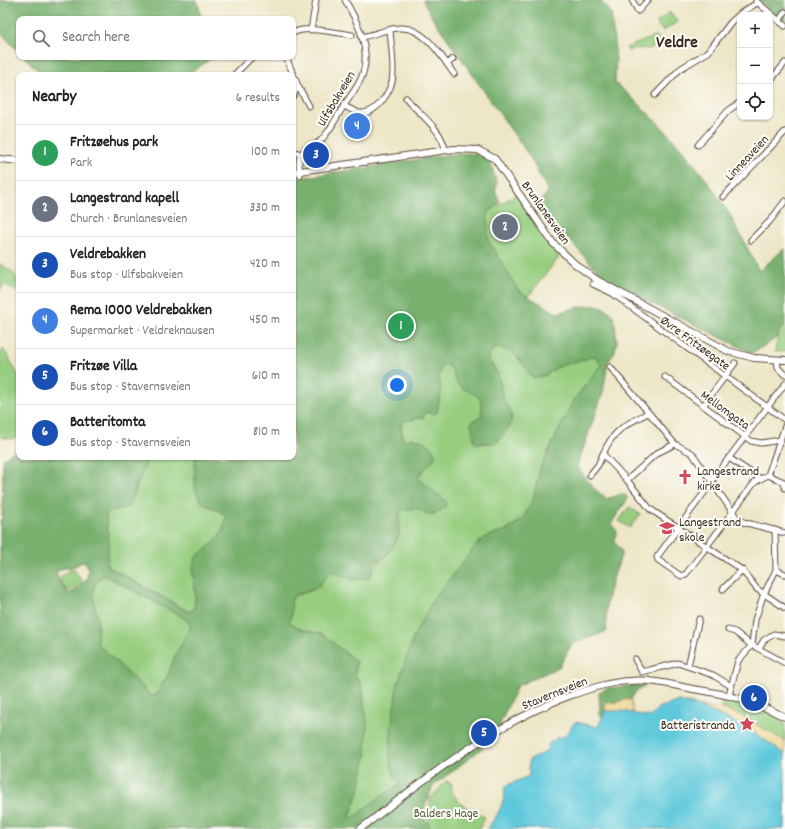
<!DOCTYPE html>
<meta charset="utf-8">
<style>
:root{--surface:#fff;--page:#f6f6f6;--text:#222;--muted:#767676;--line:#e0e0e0;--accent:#db2777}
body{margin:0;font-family:Dekko,sans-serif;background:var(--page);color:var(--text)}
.controls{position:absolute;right:12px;top:12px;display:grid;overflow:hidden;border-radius:8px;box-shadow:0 1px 3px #0004}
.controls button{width:36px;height:36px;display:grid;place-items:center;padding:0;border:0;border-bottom:1px solid var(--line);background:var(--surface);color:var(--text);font:20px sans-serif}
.you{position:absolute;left:397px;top:385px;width:14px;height:14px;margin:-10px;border:3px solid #fff;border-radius:50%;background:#1a73e8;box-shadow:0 0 0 6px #1a73e833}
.badge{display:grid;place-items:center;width:26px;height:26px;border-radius:50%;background:var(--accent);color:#fff;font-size:13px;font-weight:700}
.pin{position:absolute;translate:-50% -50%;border:2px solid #fff;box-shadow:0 1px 4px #0006}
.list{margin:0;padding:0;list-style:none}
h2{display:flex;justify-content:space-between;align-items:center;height:52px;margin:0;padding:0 16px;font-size:17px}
h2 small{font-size:13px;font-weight:400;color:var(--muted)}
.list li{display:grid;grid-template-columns:26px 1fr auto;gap:12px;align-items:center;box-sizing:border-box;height:56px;padding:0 16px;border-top:1px solid var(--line)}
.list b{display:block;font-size:15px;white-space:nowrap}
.list p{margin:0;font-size:13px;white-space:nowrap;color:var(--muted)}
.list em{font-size:13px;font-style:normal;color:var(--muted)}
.icon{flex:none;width:22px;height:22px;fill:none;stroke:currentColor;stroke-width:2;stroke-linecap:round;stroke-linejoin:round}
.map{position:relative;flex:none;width:785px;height:829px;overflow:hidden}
.search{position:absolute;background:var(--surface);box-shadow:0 1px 3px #0004;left:16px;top:16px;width:280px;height:44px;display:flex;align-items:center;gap:10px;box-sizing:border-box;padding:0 14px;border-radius:8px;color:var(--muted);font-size:15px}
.panel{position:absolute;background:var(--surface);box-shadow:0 1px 3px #0004;left:16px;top:72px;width:280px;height:388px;border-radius:8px}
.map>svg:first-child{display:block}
</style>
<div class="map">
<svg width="785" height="829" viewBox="0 0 785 829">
<rect width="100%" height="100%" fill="#fdfcf7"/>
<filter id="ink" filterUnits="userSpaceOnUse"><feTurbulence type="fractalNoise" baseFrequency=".025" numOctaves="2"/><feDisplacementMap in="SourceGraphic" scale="8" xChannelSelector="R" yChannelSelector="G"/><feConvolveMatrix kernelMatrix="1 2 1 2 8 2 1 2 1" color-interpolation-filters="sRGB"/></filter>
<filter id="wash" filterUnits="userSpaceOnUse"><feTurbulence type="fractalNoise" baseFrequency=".012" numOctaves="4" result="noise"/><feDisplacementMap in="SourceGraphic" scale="16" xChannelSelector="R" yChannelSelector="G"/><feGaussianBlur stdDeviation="0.9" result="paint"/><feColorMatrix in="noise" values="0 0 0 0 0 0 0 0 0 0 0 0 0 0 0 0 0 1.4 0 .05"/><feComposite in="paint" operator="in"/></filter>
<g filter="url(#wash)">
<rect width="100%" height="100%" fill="#ede6c7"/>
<g fill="#96cd7f" stroke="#687c4e">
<polygon points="670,12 678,22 663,31 656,23"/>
<path d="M656,36L661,40C653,46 652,51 641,48L639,50L637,48L628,51L626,48Z"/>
<polygon points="516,194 559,257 527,298 512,283 485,241 488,212"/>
<path d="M0,264C14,272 19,277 19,293L5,284L0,291Z"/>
<polygon points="785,327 785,352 775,351 780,328"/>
<path d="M498,348C516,349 522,363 532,377C545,380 552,368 563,365C573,362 584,360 594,356L597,357L601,365L573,401L540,469L533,499L523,518L509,529L486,537L477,544L394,717L390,755L395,777L400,782L399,785L369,805L352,819L350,816L359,791L366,756L367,723L362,687L355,674L356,661L322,634L300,629L289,622C294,610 289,605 293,596L311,591L332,571L341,575L369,578C377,562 388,556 395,543C401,533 396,521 400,513C404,507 412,509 417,508C431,514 431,518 446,507L418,478L423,471L413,438L405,440L402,438L401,423L404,421L423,417L426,412L434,414L437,412L441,391L439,379L441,365L447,364L466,389L476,394L480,399L482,407L481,417L474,420L479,444L498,441L510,426L512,416L504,401L498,374L488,359L492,350Z"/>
<polygon points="3,349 9,358 19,377 19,436 12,439 0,437 0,353"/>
<path d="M148,457H196C194,469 193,497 205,504C213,509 220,509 226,517C226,533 214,542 203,552C200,554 197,555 196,558C188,575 200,594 193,610L190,612L107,566L109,543L106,515L110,511L118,510L133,498Z"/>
<polygon points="629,507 640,514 630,528 619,521"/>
<polygon points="73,568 83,583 68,592 58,578"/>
<path d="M104,575L186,619L191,625L168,676L155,696H152L98,644C96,637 98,630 98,622C96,607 86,585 104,575Z"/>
<polygon points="729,700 753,706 770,713 785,723 785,741 740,715 720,707 722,703"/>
<polygon points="446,781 452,784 451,791 461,804 485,817 479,829 432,829 428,824 430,799"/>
</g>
<g fill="#78b06e" stroke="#5a6d46" fill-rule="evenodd">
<polygon points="0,0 197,0 202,19 19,19 19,52 0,32"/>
<path d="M423,0H600L611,12L616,59L615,83C656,117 704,170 731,217C741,235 750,253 759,271L785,248V327L780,328L777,338L752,353L608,282L536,204L546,195L547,189L530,157L432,17Z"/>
<polygon points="759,0 785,0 785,25"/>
<polygon points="24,57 214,57 187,75 90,75 71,70 64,75 42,75"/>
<path d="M459,153L478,154L490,161L497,184L495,191L500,202L488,212V240L519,291L557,313C577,308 598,298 614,316L617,342L614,354L608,362L603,393L577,466L592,486L606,499L622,494L627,496V500L611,524L617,531L614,541L622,552C613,583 603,595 607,631L572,644L559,667L517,686L493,740L433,786L422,814L431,829H0V520H2L3,459L19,447V457H148L128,507L110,511L106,515L109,543L107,566L188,612L193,610C200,593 188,574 196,557C210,546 226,535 226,517C220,509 213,509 205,504C192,497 194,470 196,457H293V179ZM498,348C516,349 522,364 532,377C545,380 552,368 563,365C573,362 584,360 594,356L597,357L601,365L573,401L540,469L533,499L523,518L509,529L486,537L477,544L434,598L414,635L397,686L391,730L390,755L391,765L395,777L400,782L399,785L369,805L352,819L350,816L359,791L366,756L367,723L362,687L355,674L356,661L322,634L300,629L289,622C294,611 289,605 293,596L317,588L331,571L354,580L369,578L375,565L391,550L395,544L399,534L400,513L403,510L417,508C421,509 422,512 425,513C433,517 444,510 447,503L445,500L418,478L419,475L435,458V453C429,441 417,437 405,440L402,438L401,423L404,421L423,417L426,412L434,414L437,412L441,391L439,379L441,365L447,364C453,369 453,378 458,384C468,396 487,390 481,417L471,423L475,443H494L498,441L510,426L511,421L510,410L504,401L498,374L488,359L492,350ZM82,562H84C96,574 80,590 68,594L57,578V570L75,566ZM104,575L186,619L191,625L174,658L168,675L155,696H152L98,644C96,637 98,629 98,622C96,607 86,585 104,575Z"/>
<polygon points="642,685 646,686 636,691 631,700 618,701 605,705 603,718 600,715 599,692 608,688"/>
</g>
<g fill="#eeda9e" stroke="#94825e">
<polygon points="628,699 631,700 633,713 605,711 605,705 608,702 613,703"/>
<path d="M679,701L713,709L720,708L740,715L785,741V754C753,730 717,711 679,701Z"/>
</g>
<path fill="#5fc9db" stroke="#4d7a7c" d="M679,701C717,711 753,730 785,754V829H487C497,816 505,804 505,786L529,776V760L546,752L549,743L555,740L557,737H564L575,722L598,727L605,711H623L650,717L658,708Z"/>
</g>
<g filter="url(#ink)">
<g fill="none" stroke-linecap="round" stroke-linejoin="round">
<defs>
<g id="minor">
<polyline points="632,0 638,11 648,0"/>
<polyline points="756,1 785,26"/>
<polyline points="779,21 785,12"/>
<polyline points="311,30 316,0"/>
<path d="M293,33C306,25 337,33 352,35"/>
<path d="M361,37C375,35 387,28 400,28C424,26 442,57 454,74"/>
<polyline points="286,57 298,86 293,96"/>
<polyline points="447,64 453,59"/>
<polyline points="234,75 252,57"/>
<polyline points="770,81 785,63"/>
<polyline points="298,86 309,106"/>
<polyline points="655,95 680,69 708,52 731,22 741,13 757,3"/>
<path d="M406,98C418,113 443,130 445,150"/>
<path d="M344,106C349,108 356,113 361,113C376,114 388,95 392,82C395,66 391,46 390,30"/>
<polyline points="698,145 728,111 740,102"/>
<polyline points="293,151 301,154"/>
<path d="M300,175C295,143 309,155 323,138C331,129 337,117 343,107C350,96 360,85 363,73C371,48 357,21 345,0"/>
<polyline points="723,197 785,132"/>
<polyline points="751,240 770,221 785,201"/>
<polyline points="593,284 612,293 785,420"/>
<polyline points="777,360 778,368 785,375"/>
<polyline points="610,367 675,444 692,453 736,517 743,522 785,533"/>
<polyline points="665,377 751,441 761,443 781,440"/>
<polyline points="703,406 735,363"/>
<path d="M648,413C626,424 613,430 603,454L627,480L657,453L675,444"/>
<polyline points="729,458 759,478"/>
<polyline points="590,475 598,465 603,454"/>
<polyline points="768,475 784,482 785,488"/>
<polyline points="627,480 650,509 742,570 757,589 785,608"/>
<polyline points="712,480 785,384"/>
<polyline points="712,482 657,557 658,560 681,576 686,574 755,482 768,475 785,426"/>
<polyline points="776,570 785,574"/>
<polyline points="723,589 742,570"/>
<polyline points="728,630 735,632 750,644 785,663"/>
<polyline points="759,648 764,640 774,634 785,636"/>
<polyline points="635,659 642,672 678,663 713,675 731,686"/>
<polyline points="688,666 699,619"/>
<polyline points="729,695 738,661 752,645 755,620 763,596 776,570 775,530"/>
</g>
<g id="major">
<polyline points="0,159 19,161"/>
<polyline points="293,172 454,149 478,150 495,159 553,243 575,264 597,280 728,351 754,358 785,360"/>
<path d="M360,829C426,779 490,725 569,696C589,689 609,682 630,681C651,679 673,685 693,689C726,694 755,701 785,717"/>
</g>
</defs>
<use href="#minor" stroke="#564637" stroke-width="7"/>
<use href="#major" stroke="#564637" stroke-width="8"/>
<use href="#minor" stroke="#fff" stroke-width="5"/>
<use href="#major" stroke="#fff" stroke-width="6"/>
</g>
</g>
<defs>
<symbol id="church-bare" viewBox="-9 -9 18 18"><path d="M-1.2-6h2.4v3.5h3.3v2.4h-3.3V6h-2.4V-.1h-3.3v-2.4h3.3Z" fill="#d1495b" stroke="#fdfcf7" stroke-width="2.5" paint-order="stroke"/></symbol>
<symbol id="school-bare" viewBox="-9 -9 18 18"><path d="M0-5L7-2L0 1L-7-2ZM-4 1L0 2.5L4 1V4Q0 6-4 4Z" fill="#d1495b" stroke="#fdfcf7" stroke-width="2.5" paint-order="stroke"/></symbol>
<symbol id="sight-bare" viewBox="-9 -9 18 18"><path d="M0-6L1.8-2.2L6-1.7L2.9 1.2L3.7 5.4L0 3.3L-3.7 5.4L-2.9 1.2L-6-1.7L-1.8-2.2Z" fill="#d1495b" stroke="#fdfcf7" stroke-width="2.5" paint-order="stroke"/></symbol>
</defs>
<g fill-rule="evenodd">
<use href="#church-bare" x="674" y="466" width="22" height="22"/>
<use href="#school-bare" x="656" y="517" width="22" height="22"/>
<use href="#sight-bare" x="736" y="713" width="22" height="22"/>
</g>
<g text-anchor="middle" stroke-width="4" stroke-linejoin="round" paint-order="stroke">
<g font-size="13" fill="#3b2a1e" stroke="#fdfcf7">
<text transform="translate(335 98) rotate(-59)" y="5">Ulfsbakveien</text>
<text transform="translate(746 157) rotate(-47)" y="5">Linneaveien</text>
<text transform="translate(547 212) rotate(55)" y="5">Brunlanesveien</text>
<text transform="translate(696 342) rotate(36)" y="5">Øvre Fritzøegate</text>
<text transform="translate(726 409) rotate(36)" y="5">Mellomgata</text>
<text transform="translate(554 692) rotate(-22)" y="5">Stavernsveien</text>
</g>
<g font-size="13" fill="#3b2a1e" stroke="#fdfcf7" text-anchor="start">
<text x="697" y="475">Langestrand<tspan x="697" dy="15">kirke</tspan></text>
<text x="679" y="526">Langestrand<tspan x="679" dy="15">skole</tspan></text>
<text x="735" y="729" text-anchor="end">Batteristranda</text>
</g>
<g font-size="13" fill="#565b3b" stroke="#fdfcf7">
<text x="446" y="817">Balders Hage</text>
</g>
<g font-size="17" font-weight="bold" fill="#3b2a1e" stroke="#fdfcf7">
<text x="677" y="47">Veldre</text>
</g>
</g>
</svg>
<div class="controls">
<button>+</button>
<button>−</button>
<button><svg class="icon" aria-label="locate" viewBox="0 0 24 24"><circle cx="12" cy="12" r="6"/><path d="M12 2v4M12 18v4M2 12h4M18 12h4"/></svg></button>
</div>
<div class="you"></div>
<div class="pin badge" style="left:401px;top:326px;background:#2e9e5b">1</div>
<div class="pin badge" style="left:505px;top:227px;background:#6b7280">2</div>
<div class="pin badge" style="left:316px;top:155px;background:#1a4fb4">3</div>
<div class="pin badge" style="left:357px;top:126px;background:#3f7fe0">4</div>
<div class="pin badge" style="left:484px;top:733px;background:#1a4fb4">5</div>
<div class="pin badge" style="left:754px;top:698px;background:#1a4fb4">6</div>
<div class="search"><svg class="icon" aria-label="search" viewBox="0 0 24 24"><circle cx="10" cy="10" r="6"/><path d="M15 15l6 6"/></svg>Search here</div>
<section class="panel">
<h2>Nearby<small>6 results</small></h2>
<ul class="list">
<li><span class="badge" style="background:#2e9e5b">1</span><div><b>Fritzøehus park</b><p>Park</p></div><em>100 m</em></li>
<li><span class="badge" style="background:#6b7280">2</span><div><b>Langestrand kapell</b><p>Church · Brunlanesveien</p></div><em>330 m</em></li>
<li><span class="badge" style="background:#1a4fb4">3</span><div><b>Veldrebakken</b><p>Bus stop · Ulfsbakveien</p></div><em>420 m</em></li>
<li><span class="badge" style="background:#3f7fe0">4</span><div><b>Rema 1000 Veldrebakken</b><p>Supermarket · Veldreknausen</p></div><em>450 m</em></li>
<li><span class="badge" style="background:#1a4fb4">5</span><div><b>Fritzøe Villa</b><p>Bus stop · Stavernsveien</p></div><em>610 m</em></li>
<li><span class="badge" style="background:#1a4fb4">6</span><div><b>Batteritomta</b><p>Bus stop · Stavernsveien</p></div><em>810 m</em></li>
</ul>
</section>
</div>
